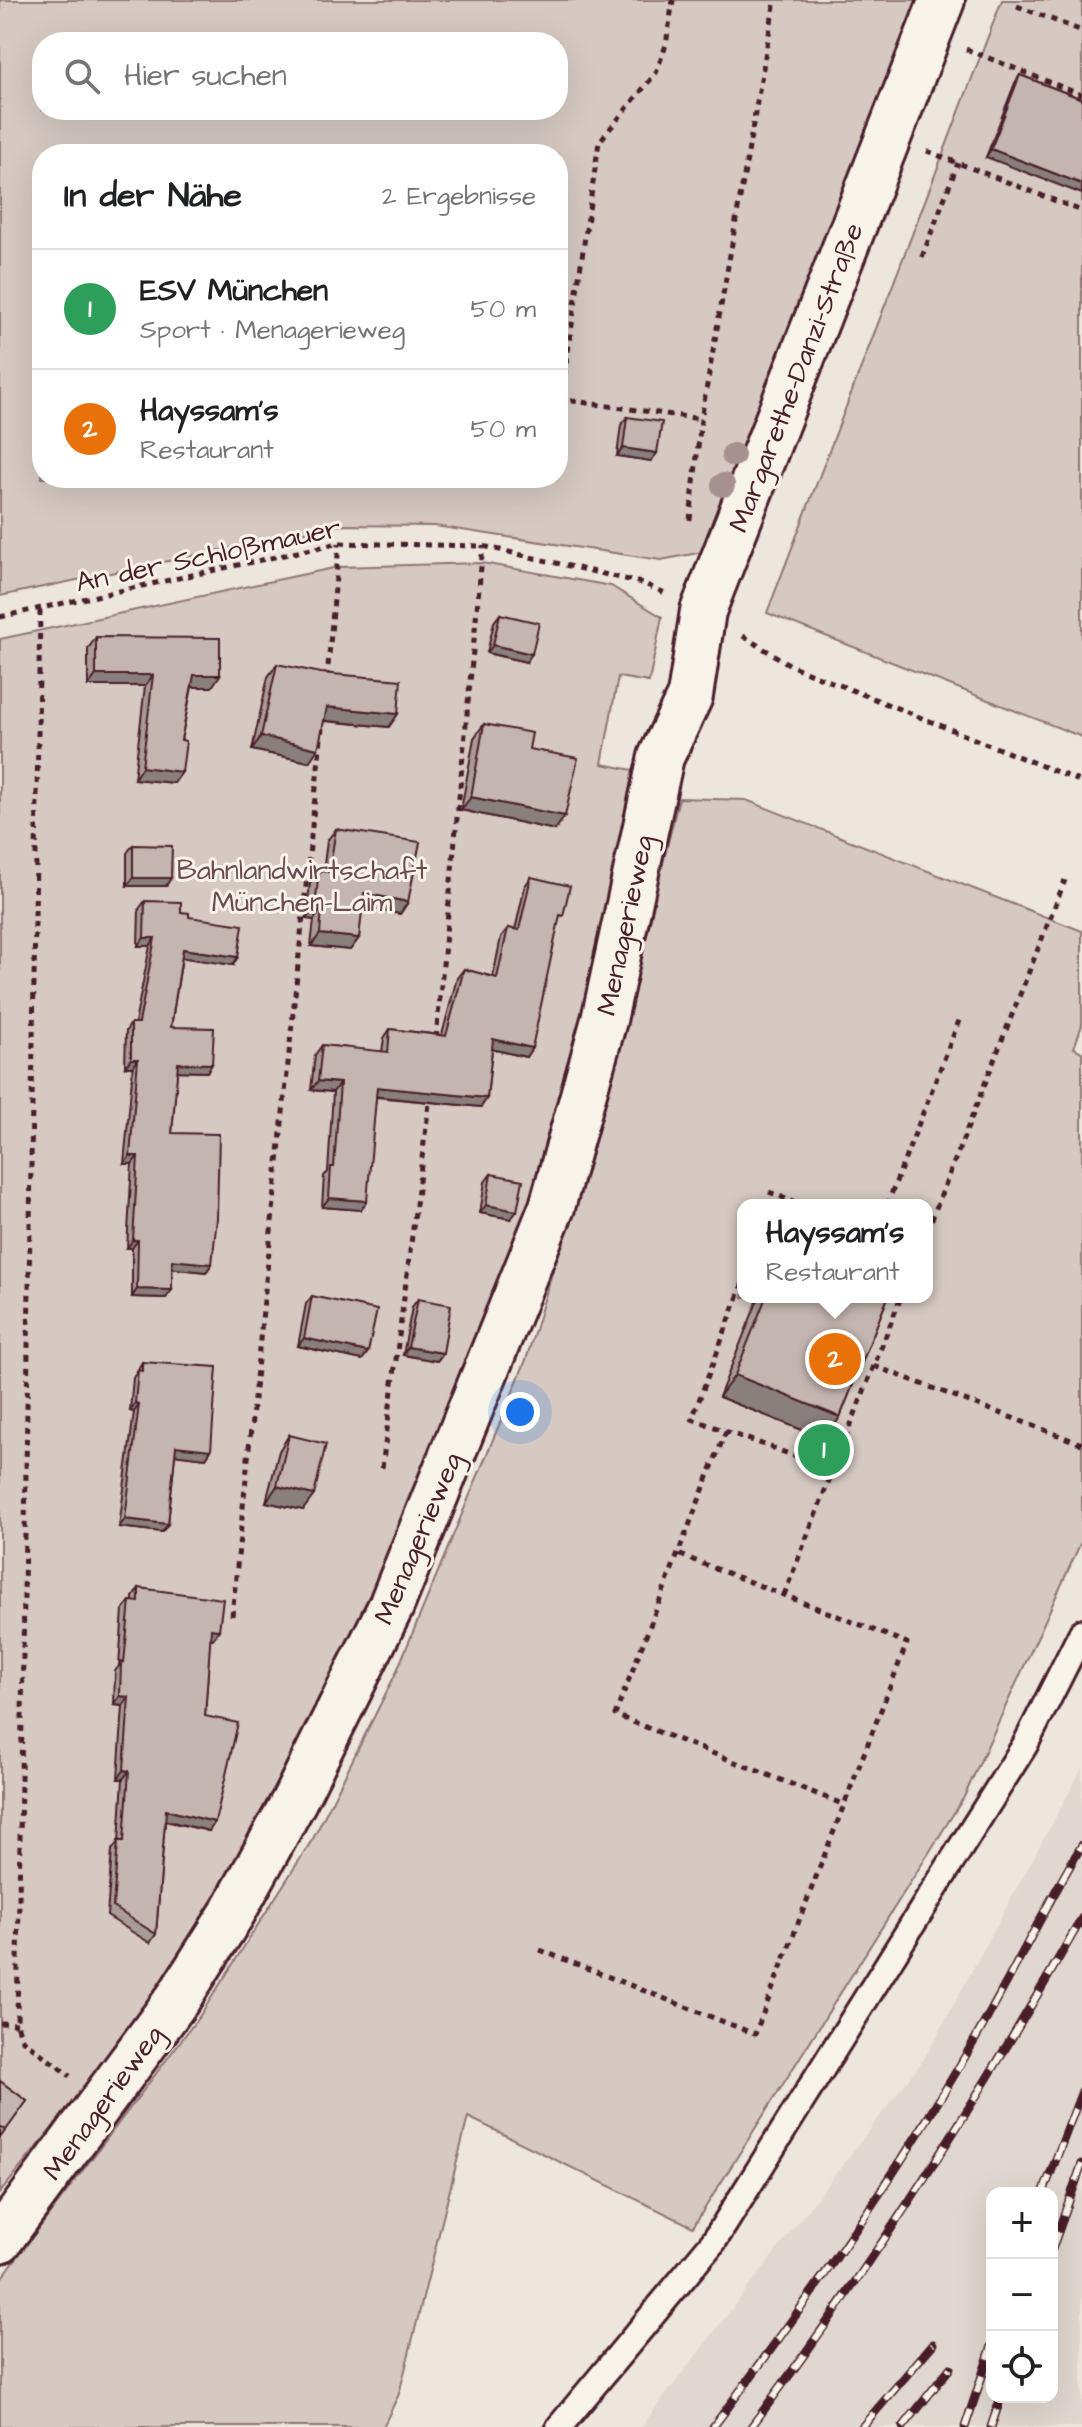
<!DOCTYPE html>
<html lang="de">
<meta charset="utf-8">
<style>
:root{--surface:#fff;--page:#f2f2f2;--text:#202124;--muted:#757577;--line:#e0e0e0;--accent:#1f6fb2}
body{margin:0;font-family:"Architects Daughter",sans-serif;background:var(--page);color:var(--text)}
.controls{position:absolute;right:24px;bottom:24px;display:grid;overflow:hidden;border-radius:16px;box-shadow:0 8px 32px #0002}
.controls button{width:72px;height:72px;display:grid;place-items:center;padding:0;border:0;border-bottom:2px solid var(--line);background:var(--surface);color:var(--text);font:40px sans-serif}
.you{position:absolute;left:520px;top:1412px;width:28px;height:28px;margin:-20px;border:6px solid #fff;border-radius:50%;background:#1a73e8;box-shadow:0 0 0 12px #1a73e833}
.badge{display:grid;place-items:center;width:52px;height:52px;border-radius:50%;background:var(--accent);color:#fff;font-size:26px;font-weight:700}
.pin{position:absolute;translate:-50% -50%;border:4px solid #fff;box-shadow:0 2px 8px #0006}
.popup{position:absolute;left:737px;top:1199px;width:196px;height:104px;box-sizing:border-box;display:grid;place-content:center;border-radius:16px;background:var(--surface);filter:drop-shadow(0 2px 6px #0005);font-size:26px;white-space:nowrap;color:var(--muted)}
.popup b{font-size:30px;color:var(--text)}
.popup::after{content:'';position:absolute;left:50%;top:100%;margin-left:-16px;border:16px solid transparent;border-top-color:var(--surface)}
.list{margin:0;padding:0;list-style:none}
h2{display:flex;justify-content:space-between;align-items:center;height:104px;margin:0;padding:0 32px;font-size:34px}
h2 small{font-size:26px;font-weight:400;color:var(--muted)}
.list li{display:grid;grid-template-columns:52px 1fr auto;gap:24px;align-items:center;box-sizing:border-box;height:120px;padding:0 32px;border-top:2px solid var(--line)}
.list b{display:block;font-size:30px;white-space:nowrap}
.list p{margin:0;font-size:26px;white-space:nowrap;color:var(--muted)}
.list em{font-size:26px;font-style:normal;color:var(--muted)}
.icon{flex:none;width:44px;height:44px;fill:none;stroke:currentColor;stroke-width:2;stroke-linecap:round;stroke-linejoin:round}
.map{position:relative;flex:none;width:1082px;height:2427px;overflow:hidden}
.search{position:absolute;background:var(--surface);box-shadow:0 8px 32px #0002;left:32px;top:32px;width:536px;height:88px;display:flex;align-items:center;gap:20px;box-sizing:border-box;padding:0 28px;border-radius:32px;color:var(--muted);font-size:30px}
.panel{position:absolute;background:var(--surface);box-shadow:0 8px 32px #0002;left:32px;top:144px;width:536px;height:344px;border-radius:32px}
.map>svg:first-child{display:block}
</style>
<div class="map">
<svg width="1082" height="2427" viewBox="0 0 1082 2427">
<rect width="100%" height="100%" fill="#ece6dd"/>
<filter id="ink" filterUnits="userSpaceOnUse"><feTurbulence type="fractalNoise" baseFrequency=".0125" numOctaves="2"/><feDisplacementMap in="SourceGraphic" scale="16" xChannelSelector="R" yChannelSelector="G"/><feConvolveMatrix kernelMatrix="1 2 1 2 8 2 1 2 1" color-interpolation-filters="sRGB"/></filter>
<g filter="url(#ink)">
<path fill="#e0d7d0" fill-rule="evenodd" d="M1082,1768V2427H641L924,2059ZM992,2193H1052V2397H992Z"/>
<g fill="#d5c9c2" stroke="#907476" stroke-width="2" fill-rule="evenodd">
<path d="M0,0H923L708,551L661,560L435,526L340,525L0,596ZM42,42H558V110H42ZM42,154H558V478H42Z"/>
<polygon points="1002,0 1082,0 1082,737 767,613"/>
<polygon points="482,563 611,586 662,617 649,682 618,677 602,764 633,770 587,1010 548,1174 375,1586 257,1839 114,2051 0,2193 0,639 338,567"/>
<path d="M679,798L746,800L1082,931V1025L1074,1048L1082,1052V1540L964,1797L693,2227L468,2117L399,2394L383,2427H0V2280L201,2014L314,1837L396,1673L526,1360L611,1076ZM743,1205H927V1297H743Z"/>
</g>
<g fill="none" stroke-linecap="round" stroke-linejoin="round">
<defs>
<polyline id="service" points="559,2427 714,2241 1025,1745 1082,1632"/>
<polyline id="minor" points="0,2240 179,1997 233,1912 294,1801 391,1606 552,1207 604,1020 661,757 690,696 703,611 942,0"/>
</defs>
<use href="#service" stroke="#4a1f2b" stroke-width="30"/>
<use href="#minor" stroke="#4a1f2b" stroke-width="50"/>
<g stroke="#4a1f2b" stroke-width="5" stroke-dasharray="6 6" stroke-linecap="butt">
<polyline points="1017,6 1082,31"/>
<polyline points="966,49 1082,95"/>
<polyline points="927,151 1082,211"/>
<polyline points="922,257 958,163"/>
<polyline points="559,399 701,419"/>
<polyline points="561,399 599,142 656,73 666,45 673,0"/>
<polyline points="690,520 701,419 775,0"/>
<polyline points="40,610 17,2024 22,2039 70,2076"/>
<polyline points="0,617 339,543 483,546 642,583 665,593"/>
<polyline points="743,636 792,666 1082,782"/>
<polyline points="327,678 339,543"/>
<polyline points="436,1038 483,546"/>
<polyline points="769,1192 802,1205"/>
<polyline points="887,1205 960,1018"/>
<polyline points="927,1231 1065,880"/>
<polyline points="743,1283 692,1419 834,1470"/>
<polyline points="874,1366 1082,1444"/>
<polyline points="726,1431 615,1715 845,1805"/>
<polyline points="382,1468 430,1096"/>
<polyline points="784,1595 901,1297"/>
<polyline points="232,1616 322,728"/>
<polyline points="540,1950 755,2034 907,1643 678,1554"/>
<polyline points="0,2023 17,2024"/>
</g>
<use href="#service" stroke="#f7f3e8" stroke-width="24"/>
<use href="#minor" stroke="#f7f3e8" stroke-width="44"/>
<defs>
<g id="rail">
<polyline points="1043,2193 1082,2091"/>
<polyline points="1052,2249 1082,2164"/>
<path d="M713,2427C808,2302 899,2172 977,2036C1013,1973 1045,1907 1082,1845"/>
<path d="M751,2427C873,2265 981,2095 1082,1918"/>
<polyline points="862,2427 933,2344"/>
<polyline points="903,2427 950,2368"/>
<polyline points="965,2427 992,2346"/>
<polyline points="991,2427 1001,2397"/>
</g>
</defs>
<use href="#rail" stroke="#4a1f2b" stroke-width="9"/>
<use href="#rail" stroke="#f7f3e8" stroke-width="6" stroke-dasharray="18" stroke-linecap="butt"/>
</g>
<g fill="#a69090">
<circle cx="733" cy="455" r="12"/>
<circle cx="723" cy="485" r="12"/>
</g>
<g fill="#a99c97" stroke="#4a1f2b" stroke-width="2">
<polygon points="1020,75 1082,99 986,157 1015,83"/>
<polygon points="627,417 657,453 651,461 617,456 621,425"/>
<polygon points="500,614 526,662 487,653 494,622"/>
<polygon points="96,637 212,687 192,687 181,740 182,772 174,783 134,779 145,686 88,686 88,649"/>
<polygon points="277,664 389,727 324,721 309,762 252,750 268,677"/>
<polygon points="484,724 555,830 461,810 474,738"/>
<polygon points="336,829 408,902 400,914 362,907 359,938 350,950 311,946 314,920 306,919 310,883 319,871 323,872 327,841"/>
<polygon points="133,845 166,886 127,886 127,853"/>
<polygon points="531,877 558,922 526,1057 492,1049 487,1098 481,1107 376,1097 361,1210 322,1207 324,1176 328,1172 333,1092 311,1090 315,1055 322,1045 382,1052 384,1038 390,1029 442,1035 457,978 464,969 493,977 501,937 508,928 515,930 525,886"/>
<polygon points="145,901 181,912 189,917 233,965 182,957 171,1027 212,1064 207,1072 177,1071 172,1133 212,1264 206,1272 172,1268 166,1298 132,1297 132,1248 127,1248 132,1164 124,1164 133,1067 125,1067 126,1031 131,1023 135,1023 150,946 138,946 139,909"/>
<polygon points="491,1174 511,1219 480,1213 485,1182"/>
<polygon points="312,1296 368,1352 362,1360 298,1346 306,1304"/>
<polygon points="759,1297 888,1297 840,1417 825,1439 719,1397"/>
<polygon points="418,1299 443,1353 437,1361 403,1355 412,1307"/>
<polygon points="142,1362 211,1450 206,1458 175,1454 168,1524 162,1532 119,1527 134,1412 130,1411 133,1378"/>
<polygon points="289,1435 303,1510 266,1502 279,1451"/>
<polygon points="139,1588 213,1639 210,1638 205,1716 209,1831 165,1821 156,1934 150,1943 107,1916 112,1850 119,1841 123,1779 118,1779 123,1706 114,1705 115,1671 119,1666 123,1610 130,1601 133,1602 133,1597"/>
<polygon points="0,2081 27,2101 0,2138"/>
</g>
<g fill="#897f7b" stroke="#4a1f2b" stroke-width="2">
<polygon points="991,149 1082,184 1082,194 986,157"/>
<polygon points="623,448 657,453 651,461 617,456"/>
<polygon points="493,645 532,654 526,662 487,653"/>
<polygon points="96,675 153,675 145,686 88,686"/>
<polygon points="194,675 220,675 212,687 186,687"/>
<polygon points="327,707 398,714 389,727 318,720"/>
<polygon points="261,736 318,749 309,762 252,750"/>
<polygon points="142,767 182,772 174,783 134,779"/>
<polygon points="471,797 565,816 555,830 461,810"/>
<polygon points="133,878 171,878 166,886 127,886"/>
<polygon points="364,893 408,902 400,914 355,906"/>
<polygon points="315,907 322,908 314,920 306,919"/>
<polygon points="320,934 359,938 350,950 311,946"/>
<polygon points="144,938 155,938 150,946 138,946"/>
<polygon points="183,949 238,957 233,965 178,957"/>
<polygon points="493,1039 532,1048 526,1057 487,1048"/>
<polygon points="131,1059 138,1059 133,1067 125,1067"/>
<polygon points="178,1063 212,1064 207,1072 172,1071"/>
<polygon points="318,1081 340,1083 333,1092 311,1090"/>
<polygon points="377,1087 487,1098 481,1107 371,1096"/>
<polygon points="130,1156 138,1156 132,1164 124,1164"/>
<polygon points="329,1198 367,1201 361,1210 322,1207"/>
<polygon points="486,1205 517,1211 511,1219 480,1213"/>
<polygon points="133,1240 138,1240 132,1248 127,1248"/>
<polygon points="172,1260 212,1264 206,1272 166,1268"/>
<polygon points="137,1289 172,1290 166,1298 132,1297"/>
<polygon points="304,1338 368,1352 362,1360 298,1346"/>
<polygon points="408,1347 443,1353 437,1361 403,1355"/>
<polygon points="735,1375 840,1417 825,1439 719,1397"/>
<polygon points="135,1403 139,1404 134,1412 130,1411"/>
<polygon points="176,1446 211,1450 206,1458 171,1454"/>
<polygon points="277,1486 314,1495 303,1510 266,1502"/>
<polygon points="125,1519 168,1524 162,1532 119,1527"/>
<polygon points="211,1629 219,1630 213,1639 204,1638"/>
<polygon points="120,1696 129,1697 123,1706 114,1705"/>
<polygon points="124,1770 129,1771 123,1779 118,1779"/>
<polygon points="166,1810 215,1822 209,1831 160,1819"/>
</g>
<g fill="#c4b5b0" stroke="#4a1f2b" stroke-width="2">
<polygon points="1020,75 1082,99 1082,184 991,149"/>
<polygon points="627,417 662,422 657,453 623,448"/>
<polygon points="500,614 539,623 532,654 493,645"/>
<polygon points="96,637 220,638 220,675 194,675 181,740 186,741 182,772 142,767 153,675 96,675"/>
<polygon points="277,664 321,673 401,680 398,714 327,707 318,749 261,736"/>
<polygon points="484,724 532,733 529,749 578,758 565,816 471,797"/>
<polygon points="336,829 420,842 408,902 364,893 359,938 320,934 322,908 315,907 319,871 329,872"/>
<polygon points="133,845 172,846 171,878 133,878"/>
<polygon points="531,877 570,886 563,916 560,915 532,1048 493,1039 487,1098 377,1087 367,1201 329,1198 331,1167 334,1167 340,1083 318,1081 322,1045 388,1052 390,1029 446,1036 464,969 497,978 508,928 519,930"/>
<polygon points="145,901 181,902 181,912 189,913 189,917 243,925 238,957 183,949 171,1027 214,1028 212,1064 178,1063 172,1133 219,1134 217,1218 212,1264 172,1260 172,1290 137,1289 138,1240 133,1240 138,1156 130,1156 138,1059 131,1059 131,1023 139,1023 155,938 144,938"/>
<polygon points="491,1174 523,1180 517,1211 486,1205"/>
<polygon points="312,1296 377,1310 368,1352 304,1338"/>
<polygon points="766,1297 888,1297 840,1417 735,1375"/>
<polygon points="418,1299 451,1305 443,1353 408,1347"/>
<polygon points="142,1362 217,1367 211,1450 176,1446 168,1524 125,1519 139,1404 135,1403 138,1370 142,1371"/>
<polygon points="289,1435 326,1444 314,1495 277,1486"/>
<polygon points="139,1588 223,1599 219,1630 211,1629 205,1716 238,1723 215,1822 166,1810 156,1934 113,1907 118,1841 124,1841 129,1771 124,1770 129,1697 120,1696 121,1662 124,1663 130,1601 139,1602"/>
<polygon points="0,2081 27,2101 6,2130 0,2126"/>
</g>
</g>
<g text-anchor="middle" stroke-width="6" stroke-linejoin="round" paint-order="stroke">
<g font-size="28" fill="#4a1f2b" stroke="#f7f3e8">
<text transform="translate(795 377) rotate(-69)" y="10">Margarethe-Danzi-Straße</text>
<text transform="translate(208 554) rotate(-12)" y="10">An der Schloßmauer</text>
<text transform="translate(624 925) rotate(-78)" y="10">Menagerieweg</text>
<text transform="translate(417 1538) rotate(-67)" y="10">Menagerieweg</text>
<text transform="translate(102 2102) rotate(-54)" y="10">Menagerieweg</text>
</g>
<g font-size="28" fill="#6d4a51" stroke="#f7f3e8">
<text x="302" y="879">Bahnlandwirtschaft<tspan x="302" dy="32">München-Laim</tspan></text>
</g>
</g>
</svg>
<div class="controls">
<button>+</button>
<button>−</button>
<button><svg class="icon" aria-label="locate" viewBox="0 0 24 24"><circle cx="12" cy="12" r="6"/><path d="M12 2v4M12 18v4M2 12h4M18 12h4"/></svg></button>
</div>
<div class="you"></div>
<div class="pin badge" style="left:824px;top:1450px;background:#2e9e5b">1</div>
<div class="pin badge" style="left:835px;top:1359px;background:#e8710a">2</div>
<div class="popup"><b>Hayssam's</b>Restaurant</div>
<div class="search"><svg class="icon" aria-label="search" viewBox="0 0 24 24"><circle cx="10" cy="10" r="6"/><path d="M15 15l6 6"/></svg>Hier suchen</div>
<section class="panel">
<h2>In der Nähe<small>2 Ergebnisse</small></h2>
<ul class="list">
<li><span class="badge" style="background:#2e9e5b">1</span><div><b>ESV München</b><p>Sport · Menagerieweg</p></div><em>50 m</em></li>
<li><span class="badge" style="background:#e8710a">2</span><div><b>Hayssam's</b><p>Restaurant</p></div><em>50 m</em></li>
</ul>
</section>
</div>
